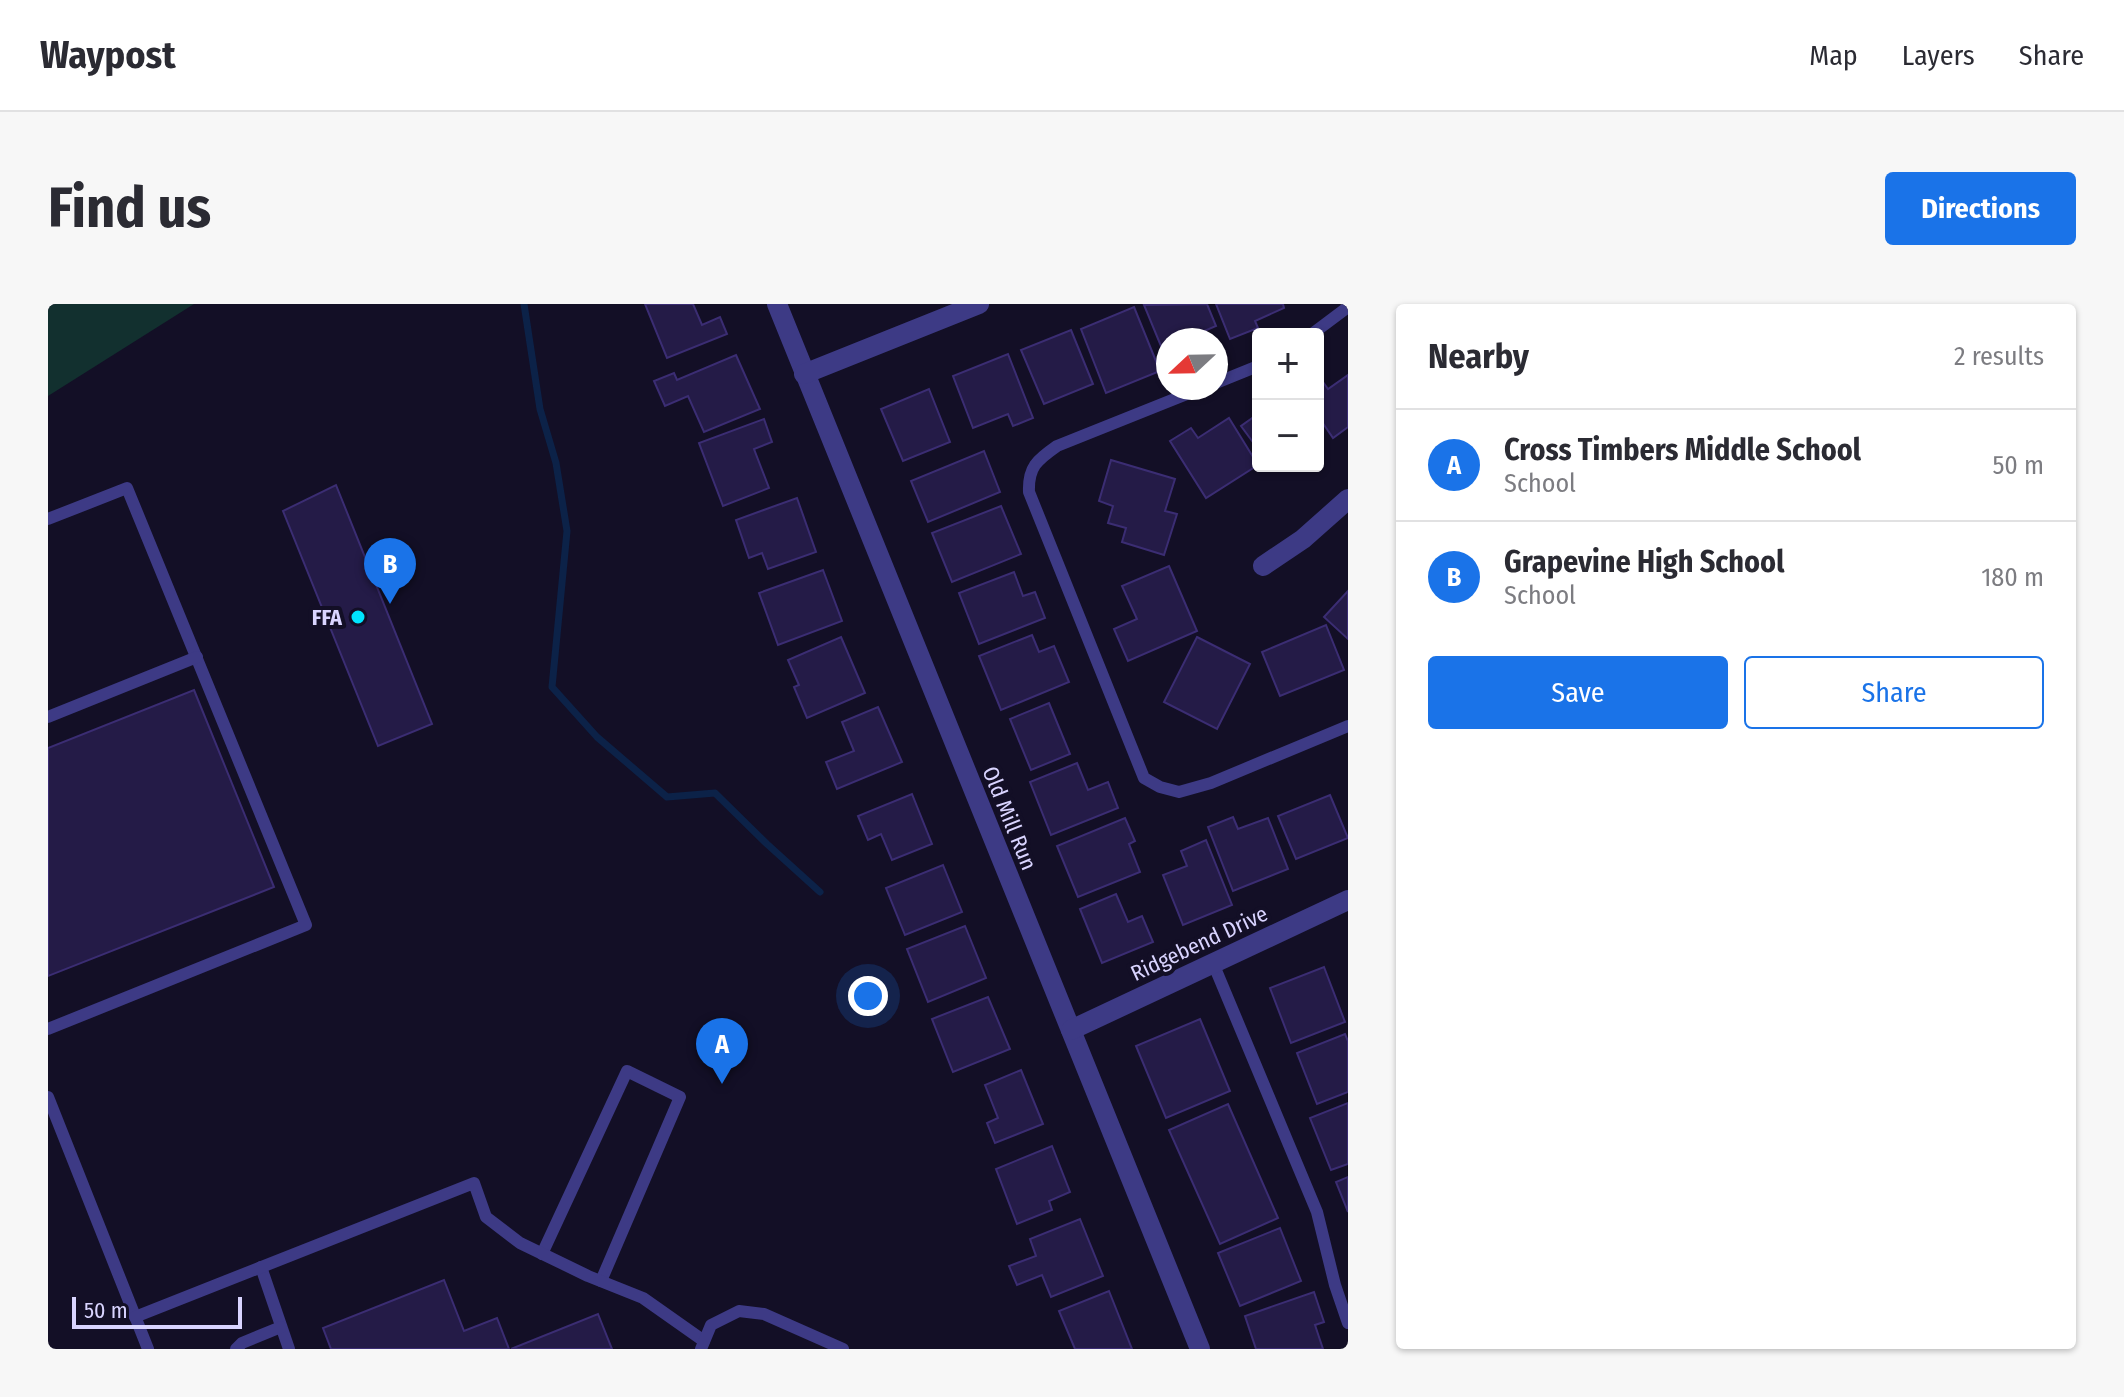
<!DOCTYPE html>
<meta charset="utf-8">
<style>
:root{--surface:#fff;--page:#f7f7f7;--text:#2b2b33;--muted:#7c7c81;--line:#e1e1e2;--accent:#1a73e8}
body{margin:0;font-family:"Fira Sans Condensed",sans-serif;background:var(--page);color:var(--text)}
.controls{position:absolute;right:24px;top:24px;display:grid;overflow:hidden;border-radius:8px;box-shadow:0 2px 6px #0004}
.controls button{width:72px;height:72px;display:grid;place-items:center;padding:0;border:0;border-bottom:2px solid var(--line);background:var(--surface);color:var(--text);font:40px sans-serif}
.compass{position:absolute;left:1108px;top:24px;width:72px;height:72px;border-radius:50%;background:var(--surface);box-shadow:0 2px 6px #0004;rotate:248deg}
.scale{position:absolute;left:24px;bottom:20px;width:170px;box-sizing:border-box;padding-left:8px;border:4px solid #d9d4ff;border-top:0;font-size:22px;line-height:28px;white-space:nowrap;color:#d9d4ff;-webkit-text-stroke:6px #130f26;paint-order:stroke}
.you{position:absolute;left:820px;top:692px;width:28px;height:28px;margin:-20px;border:6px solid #fff;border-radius:50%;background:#1a73e8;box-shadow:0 0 0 12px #1a73e833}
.badge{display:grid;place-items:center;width:52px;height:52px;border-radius:50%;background:var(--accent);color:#fff;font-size:26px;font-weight:700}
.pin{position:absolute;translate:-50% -66px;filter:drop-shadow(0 2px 4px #0008)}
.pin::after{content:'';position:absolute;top:42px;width:28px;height:24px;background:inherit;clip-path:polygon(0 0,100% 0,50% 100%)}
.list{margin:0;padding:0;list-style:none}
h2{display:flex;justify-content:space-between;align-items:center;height:104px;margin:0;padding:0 32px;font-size:34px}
h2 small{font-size:26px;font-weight:400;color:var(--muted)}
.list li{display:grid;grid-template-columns:52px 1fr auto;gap:24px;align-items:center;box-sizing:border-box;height:112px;padding:0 32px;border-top:2px solid var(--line)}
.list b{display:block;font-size:30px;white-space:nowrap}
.list p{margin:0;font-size:26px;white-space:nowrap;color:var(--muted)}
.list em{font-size:26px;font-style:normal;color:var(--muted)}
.actions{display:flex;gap:16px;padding:24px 32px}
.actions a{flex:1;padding:18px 0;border:2px solid var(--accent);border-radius:8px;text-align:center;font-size:28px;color:var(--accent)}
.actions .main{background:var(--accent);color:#fff}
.map{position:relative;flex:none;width:1300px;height:1045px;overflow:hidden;border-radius:8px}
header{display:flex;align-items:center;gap:48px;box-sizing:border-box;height:112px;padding:0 40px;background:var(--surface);border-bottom:2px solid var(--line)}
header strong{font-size:38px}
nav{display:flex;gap:44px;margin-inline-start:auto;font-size:28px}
.intro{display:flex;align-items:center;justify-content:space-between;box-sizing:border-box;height:192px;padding:0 48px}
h1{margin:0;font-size:56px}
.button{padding:20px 36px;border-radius:8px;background:var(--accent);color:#fff;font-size:28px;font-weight:700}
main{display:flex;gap:48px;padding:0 48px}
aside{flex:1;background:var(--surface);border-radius:8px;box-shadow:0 2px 6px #0004}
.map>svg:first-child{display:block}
</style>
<header>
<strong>Waypost</strong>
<nav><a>Map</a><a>Layers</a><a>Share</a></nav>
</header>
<div class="intro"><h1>Find us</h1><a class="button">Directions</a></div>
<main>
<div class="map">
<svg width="1300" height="1045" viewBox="0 0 1300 1045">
<rect width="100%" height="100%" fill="#130f26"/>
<polygon fill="#12302f" points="0,0 146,0 0,92"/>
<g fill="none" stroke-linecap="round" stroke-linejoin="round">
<polyline stroke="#0c2248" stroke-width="7" points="476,0 492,105 508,159 519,227 504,383 549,433 619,493 667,489 719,540 772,588"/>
</g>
<g fill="#241b47" stroke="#3b2d73" stroke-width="2">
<polygon points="597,0 645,0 654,21 672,13 679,30 619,54"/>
<polygon points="1159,0 1168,22 1140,34 1141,36 1120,36 1120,59 1096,1"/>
<polygon points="1168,0 1235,0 1236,4 1207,17 1210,24 1182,35"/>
<polygon points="1086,3 1112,67 1058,89 1033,25"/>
<polygon points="1023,26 1045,80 996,100 973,46"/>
<polygon points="960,50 985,114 965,122 960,110 925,124 905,72"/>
<polygon points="688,51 712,105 656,128 640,92 617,102 606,77 626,69 629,76"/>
<polygon points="1270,71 1280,85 1300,71 1300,123 1285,134 1270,112"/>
<polygon points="881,85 902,138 855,157 833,105"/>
<polygon points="1210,110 1210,145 1193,122"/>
<polygon points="1181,114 1210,161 1158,194 1122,137 1143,124 1150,134"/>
<polygon points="716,115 724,138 706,145 721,184 675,202 651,139"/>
<polygon points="936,147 952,188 880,218 863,177"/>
<polygon points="1063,156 1127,175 1117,207 1129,210 1116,251 1074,238 1078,224 1060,219 1065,202 1051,197"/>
<polygon points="288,181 384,420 330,442 235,207"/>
<polygon points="749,194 768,248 720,265 714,249 701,254 688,216"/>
<polygon points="953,202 973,250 904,278 884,229"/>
<polygon points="1121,262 1149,327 1080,357 1066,325 1089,315 1074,282"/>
<polygon points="775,266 794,317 730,341 711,289"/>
<polygon points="966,268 975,292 987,288 997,314 931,340 911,289"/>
<polygon points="1300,287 1300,335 1276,313"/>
<polygon points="1278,321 1296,366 1232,392 1214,348"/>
<polygon points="984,331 991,348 1006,342 1021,378 953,406 931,352"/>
<polygon points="793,333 817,389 759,414 746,383 751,381 740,356"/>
<polygon points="1149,333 1202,360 1169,425 1116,398"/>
<polygon points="146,386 226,583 0,672 0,444"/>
<polygon points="1001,399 1022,450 983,466 962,415"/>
<polygon points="830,403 854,458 789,485 778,458 806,447 794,418"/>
<polygon points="1029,459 1040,486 1060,478 1070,504 1003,531 982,478"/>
<polygon points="864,490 884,540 844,556 833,530 820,536 810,512"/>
<polygon points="1282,491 1300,534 1248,555 1230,512"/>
<polygon points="1185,513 1190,525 1220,514 1240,565 1185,587 1160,523"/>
<polygon points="1077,514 1087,537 1081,540 1092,568 1030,593 1009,542"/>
<polygon points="1158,536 1184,601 1135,621 1115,571 1139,562 1133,547"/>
<polygon points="895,561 914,608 857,631 838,584"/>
<polygon points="1068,590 1080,618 1094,612 1105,638 1054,659 1032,605"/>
<polygon points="917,622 938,674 880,698 859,645"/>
<polygon points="1276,663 1297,718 1243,739 1222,684"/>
<polygon points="940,693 962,745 905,768 884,715"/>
<polygon points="1152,715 1182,787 1118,814 1088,742"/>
<polygon points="1297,730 1300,737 1300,788 1269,800 1249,749"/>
<polygon points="973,766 995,820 947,839 939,819 950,814 937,781"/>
<polygon points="1300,799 1300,860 1283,866 1262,814"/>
<polygon points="1180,800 1230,914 1172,940 1121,826"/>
<polygon points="1004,842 1022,888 1001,897 1004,906 969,920 948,865"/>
<polygon points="1300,873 1300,908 1288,878"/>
<polygon points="1032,915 1055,972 1003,993 994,971 969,981 961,962 988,952 982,935"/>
<polygon points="1232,924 1253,977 1192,1002 1170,949"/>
<polygon points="396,976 416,1027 449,1014 461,1045 283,1045 275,1024"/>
<polygon points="1061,987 1084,1045 1027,1045 1011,1007"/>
<polygon points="1266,988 1276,1018 1267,1021 1275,1045 1208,1045 1197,1012"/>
<polygon points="550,1010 564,1045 463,1045"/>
</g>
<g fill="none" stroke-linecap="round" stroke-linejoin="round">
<g stroke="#3d3a85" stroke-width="12">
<polyline points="1264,30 1300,3"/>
<polyline points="1168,79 1210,62"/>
<path d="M1154,84L1009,142C989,156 980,163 981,188L1096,474L1112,483L1131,488L1163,479L1300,422"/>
<polyline points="0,215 79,184 258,621 0,725"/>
<polyline points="0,413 149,353"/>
<polyline points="1165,659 1269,908 1287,981 1300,1019"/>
<polyline points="0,793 100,1045"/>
<polyline points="494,950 579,767 632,793 553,977"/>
<polyline points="213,963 241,1045"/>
<polyline points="87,1013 426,879 438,913 472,939 540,972 595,994 656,1037"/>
<polyline points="188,1045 194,1039 233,1023"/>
<polyline points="653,1045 663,1021 691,1007 716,1010 795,1045"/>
</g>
<g stroke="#3d3a85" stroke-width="20">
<polyline points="729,0 1152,1045"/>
<polyline points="756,70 931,0"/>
<polyline points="1215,262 1255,235 1300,195"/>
<polyline points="1023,726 1300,596"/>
</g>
</g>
<circle fill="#00e5ff" stroke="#130f26" stroke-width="3" cx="310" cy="313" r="8"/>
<g text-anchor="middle" stroke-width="8" stroke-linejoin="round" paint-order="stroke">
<g font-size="22" font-weight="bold" fill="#d9d4ff" stroke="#130f26" text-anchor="end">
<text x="294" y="321">FFA</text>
</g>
<g font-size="22" fill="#d9d4ff" stroke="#130f26">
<text transform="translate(962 514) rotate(68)" y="8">Old Mill Run</text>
<text transform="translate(1151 639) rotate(-25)" y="8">Ridgebend Drive</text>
</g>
</g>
</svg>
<div class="controls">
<button>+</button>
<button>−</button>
</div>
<svg class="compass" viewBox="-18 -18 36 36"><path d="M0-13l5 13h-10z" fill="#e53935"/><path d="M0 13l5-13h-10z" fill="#7c7c81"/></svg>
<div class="scale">50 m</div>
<div class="you"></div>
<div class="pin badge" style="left:674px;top:780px">A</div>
<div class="pin badge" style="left:342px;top:300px">B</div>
</div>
<aside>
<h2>Nearby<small>2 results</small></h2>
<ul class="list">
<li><span class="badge">A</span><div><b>Cross Timbers Middle School</b><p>School</p></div><em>50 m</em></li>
<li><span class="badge">B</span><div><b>Grapevine High School</b><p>School</p></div><em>180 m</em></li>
</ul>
<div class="actions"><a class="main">Save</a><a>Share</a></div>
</aside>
</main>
